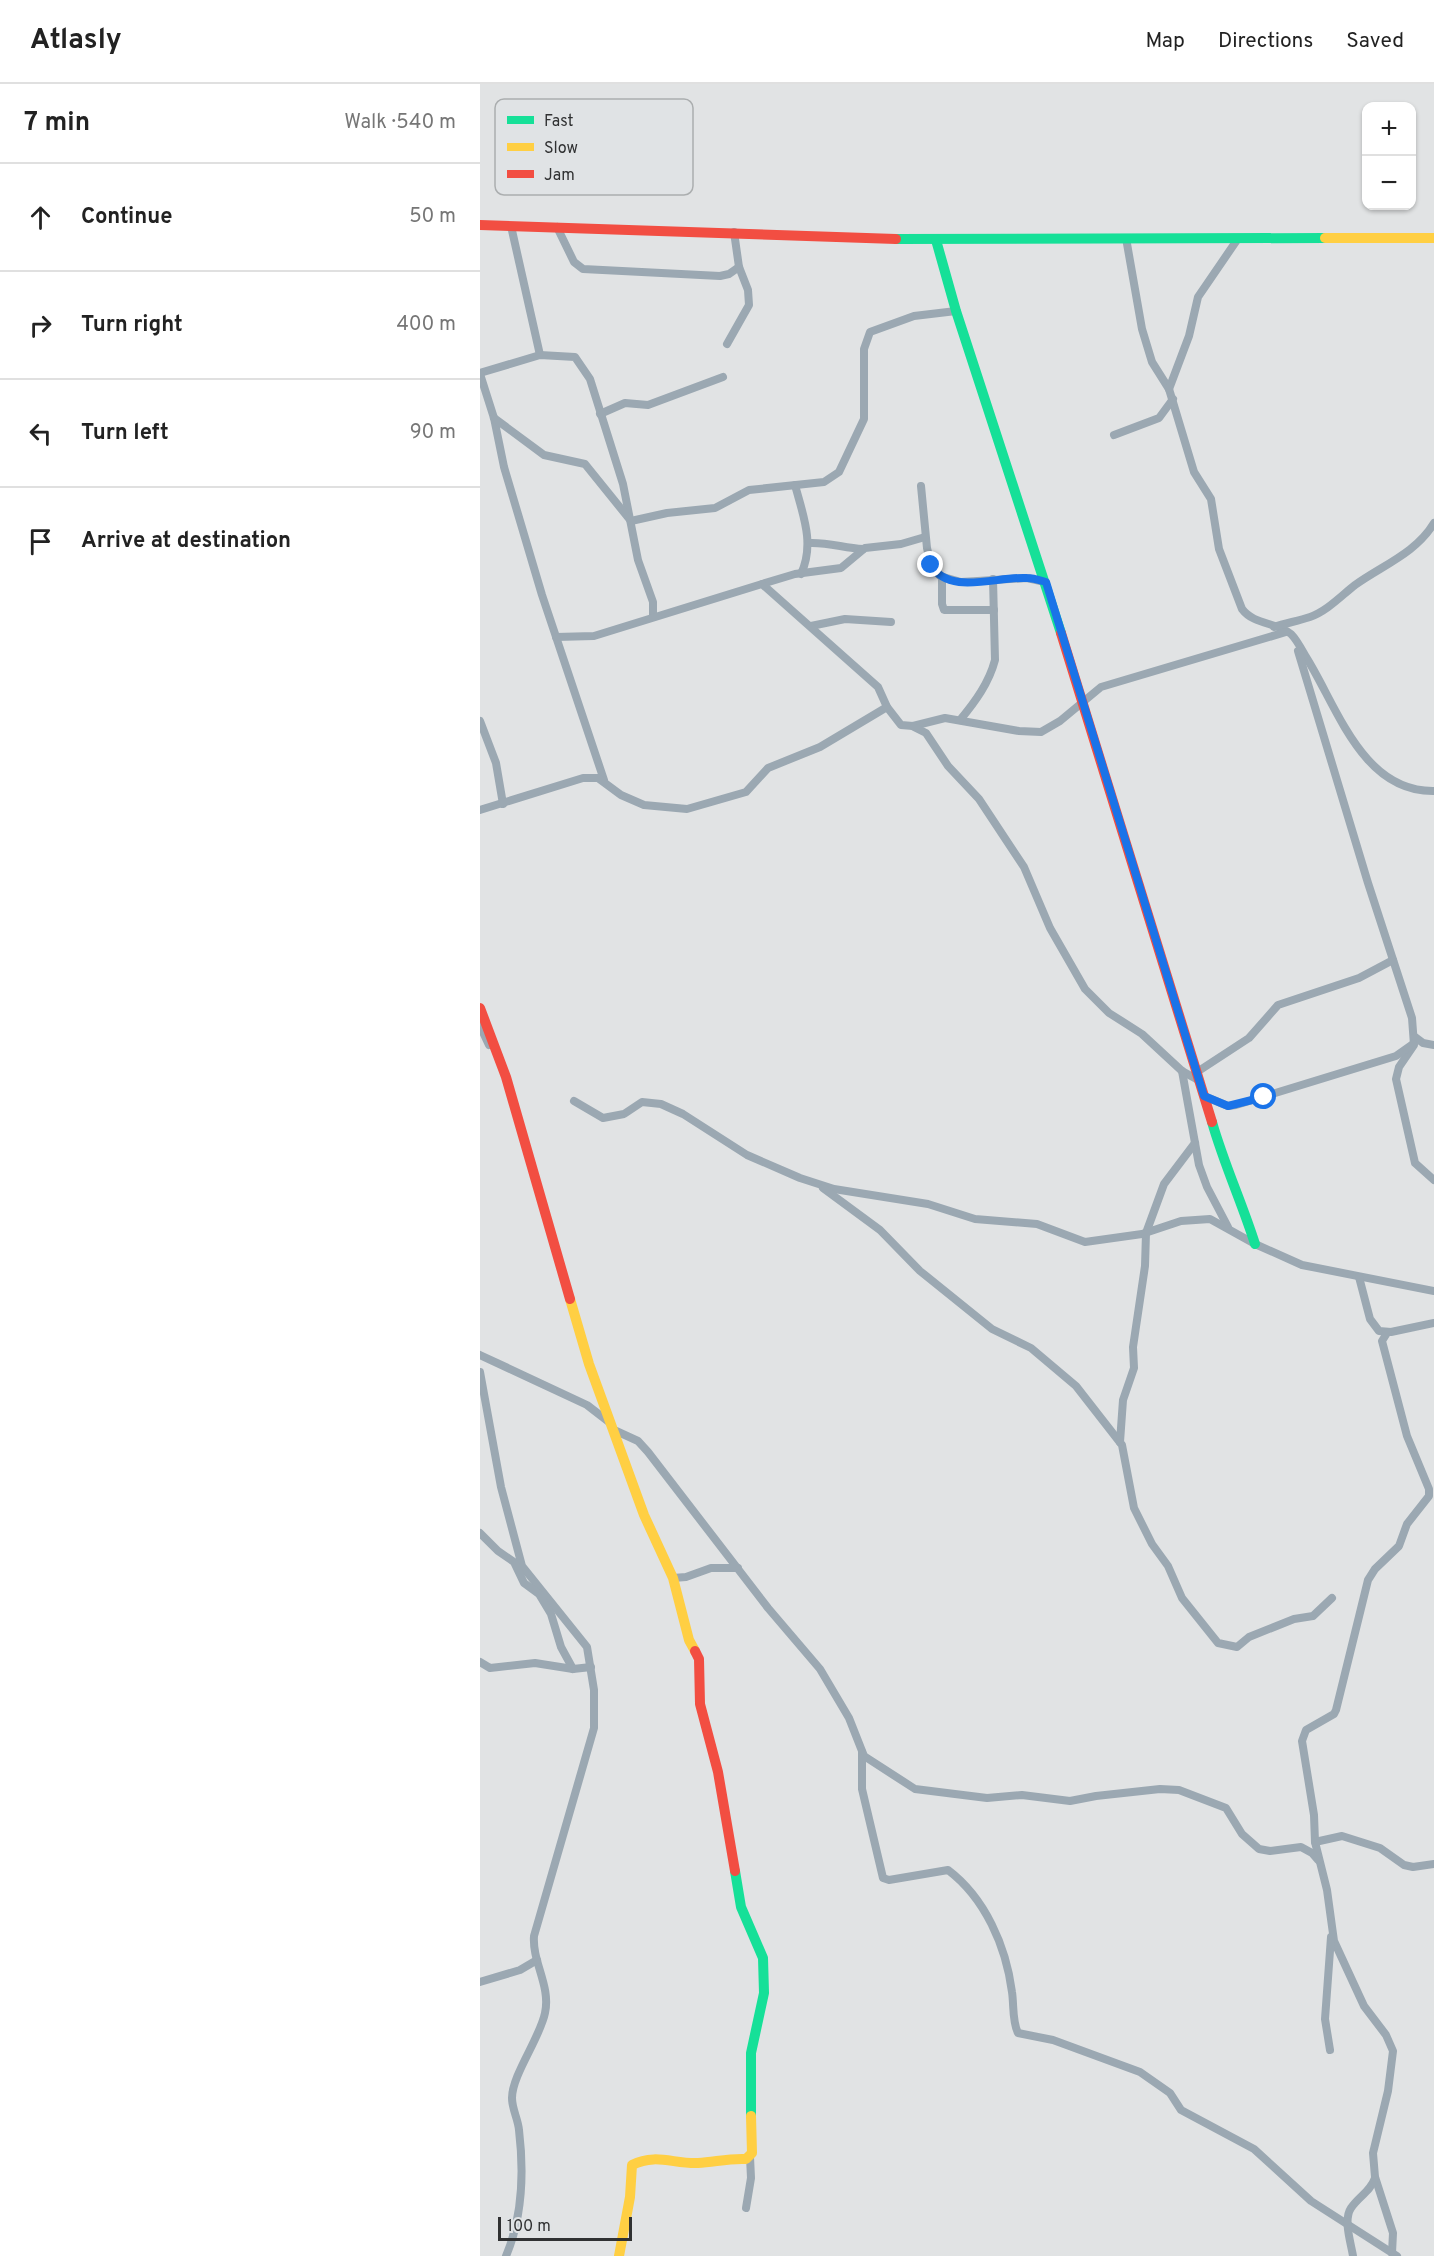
<!DOCTYPE html>
<meta charset="utf-8">
<style>
:root{--surface:#fff;--page:#f6f6f6;--text:#222;--muted:#767676;--line:#e0e0e0}
body{margin:0;font-family:Overpass,sans-serif;background:var(--page);color:var(--text)}
.controls{position:absolute;right:18px;top:18px;display:grid;overflow:hidden;border-radius:12px;box-shadow:0 2px 4px #0004}
.controls button{width:54px;height:54px;display:grid;place-items:center;padding:0;border:0;border-bottom:2px solid var(--line);background:var(--surface);color:var(--text);font:30px sans-serif}
.scale{position:absolute;left:18px;bottom:15px;width:134px;box-sizing:border-box;padding-left:6px;border:3px solid #303132;border-top:0;font-size:16px;line-height:21px;white-space:nowrap;color:#303132;-webkit-text-stroke:4px #e0e3e5;paint-order:stroke}
.stop{position:absolute;width:18px;height:18px;margin:-14px;border:4px solid #1a73e8;border-radius:50%;background:#fff}
.stop.end{background:#1a73e8;border-color:#fff;box-shadow:0 2px 6px #0008}
.list{margin:0;padding:0;list-style:none}
h2{display:flex;justify-content:space-between;align-items:center;height:78px;margin:0;padding:0 24px;font-size:26px}
h2 small{font-size:20px;font-weight:400;color:var(--muted)}
.list li{display:grid;grid-template-columns:39px 1fr auto;gap:18px;align-items:center;box-sizing:border-box;height:108px;padding:0 24px;border-top:2px solid var(--line)}
.list b{display:block;font-size:22px;white-space:nowrap}
.list em{font-size:20px;font-style:normal;color:var(--muted)}
.icon{flex:none;width:33px;height:33px;fill:none;stroke:currentColor;stroke-width:2;stroke-linecap:round;stroke-linejoin:round}
.map{position:relative;flex:none;width:954px;height:2172px;overflow:hidden}
header{display:flex;align-items:center;gap:36px;box-sizing:border-box;height:84px;padding:0 30px;background:var(--surface);border-bottom:2px solid var(--line)}
header strong{font-size:28px}
nav{display:flex;gap:33px;margin-inline-start:auto;font-size:21px}
main{display:flex}
aside{flex:1;background:var(--surface)}
.map>svg:first-child{display:block}
</style>
<header>
<strong>Atlasly</strong>
<nav><a>Map</a><a>Directions</a><a>Saved</a></nav>
</header>
<main>
<aside>
<h2>7 min<small>Walk · 540 m</small></h2>
<ul class="list">
<li><svg class="icon" aria-label="ahead" viewBox="0 0 24 24"><path d="M12 20V5M6 11l6-6 6 6"/></svg><div><b>Continue</b></div><em>50 m</em></li>
<li><svg class="icon" aria-label="right" viewBox="0 0 24 24"><path d="M7 20v-9h11M14 6l5 5-5 5"/></svg><div><b>Turn right</b></div><em>400 m</em></li>
<li><svg class="icon" aria-label="left" viewBox="0 0 24 24"><path d="M17 20v-9H6M10 6l-5 5 5 5"/></svg><div><b>Turn left</b></div><em>90 m</em></li>
<li><svg class="icon" aria-label="arrive" viewBox="0 0 24 24"><path d="M6 21V4h12l-3 4 3 4H6"/></svg><div><b>Arrive at destination</b></div></li>
</ul>
</aside>
<div class="map">
<svg width="954" height="2172" viewBox="0 0 954 2172">
<rect width="100%" height="100%" fill="#e1e3e4"/>
<g fill="none" stroke-linecap="round" stroke-linejoin="round">
<g stroke="#9ba8b2" stroke-width="8">
<polyline points="31,142 60,271"/>
<polyline points="77,143 94,178 103,185 240,192 249,190 259,183"/>
<path d="M646,154L662,245L672,278L689,305L714,388L731,415L739,465L762,525C774,541 796,538 811,550C817,556 822,566 826,573C857,622 882,708 954,707"/>
<polyline points="247,260 269,221 268,206 259,183 254,148"/>
<polyline points="0,289 60,271 95,273 110,295 143,400 158,476 173,518 173,533"/>
<polyline points="0,290 14,334 24,383 62,511 124,696"/>
<polyline points="689,305 709,252 718,213 757,156"/>
<polyline points="120,330 145,319 168,321 243,293"/>
<polyline points="14,334 64,371 105,380 151,437 187,429 235,424 269,406 344,398 359,388 384,335 384,265 390,248 434,232 476,227"/>
<polyline points="634,351 679,334 693,315"/>
<path d="M315,401C323,431 335,460 321,490"/>
<polyline points="441,402 447,464 451,481 460,492 481,498 547,494 565,498"/>
<path d="M329,459C348,458 364,464 383,465"/>
<polyline points="462,493 462,520 464,526 514,526"/>
<polyline points="282,500 315,490 361,484 385,464 421,460 445,453"/>
<polyline points="331,542 365,535 411,538"/>
<path d="M794,543C806,539 818,537 830,533C847,527 861,512 875,501C903,481 936,469 954,439"/>
<polyline points="76,553 114,552 282,500 398,603 407,623 421,641 433,642 465,634 539,647 561,648 580,637 621,603 806,548"/>
<polyline points="818,567 888,799 932,934 934,961 919,983 916,995 935,1079 954,1096"/>
<path d="M480,636C495,618 509,599 515,576L513,495"/>
<polyline points="0,637 16,679 23,720"/>
<polyline points="434,643 446,649 468,682 499,715 544,783 570,844 605,905 629,929 662,950 702,987 720,997"/>
<polyline points="0,726 103,694 118,694 141,711 164,721 207,725 266,708 288,684 340,663 407,623"/>
<polyline points="0,942 9,961"/>
<polyline points="935,953 943,959 954,961"/>
<polyline points="702,987 719,1081 727,1103 748,1143"/>
<polyline points="717,988 769,954 798,921 879,894 913,876"/>
<polyline points="724,1012 748,1022 756,1021 916,972 933,960"/>
<polyline points="94,1017 123,1034 144,1030 162,1018 181,1020 203,1030 267,1071 320,1094 354,1105 448,1120 495,1135 557,1140 605,1158 662,1150 701,1137 730,1135 775,1160 822,1181 954,1207"/>
<polyline points="343,1104 400,1146 440,1187 512,1245 551,1264 596,1302 642,1361 654,1424 672,1460 688,1482 702,1514 738,1559 757,1563 769,1553 814,1535 833,1532 852,1514"/>
<polyline points="879,1193 890,1235 899,1247 911,1248 954,1239"/>
<polyline points="907,1249 902,1257 927,1352 949,1405 949,1412 927,1440 919,1462 895,1485 888,1496 856,1626 854,1630 826,1646 822,1657 834,1731 835,1758 847,1806 854,1857 884,1922 906,1951 913,1967 908,2007 893,2069 895,2093 913,2149 912,2169"/>
<polyline points="0,1271 107,1321 129,1338"/>
<path d="M0,1288L21,1403L42,1482L107,1563L114,1606V1644L54,1852C52,1878 71,1902 65,1929C60,1954 32,1991 32,2014C32,2025 38,2035 39,2046C44,2088 43,2132 26,2172"/>
<polyline points="134,1346 158,1357 168,1368 288,1524 340,1585 369,1634 384,1672 435,1705 507,1714 542,1711 590,1717 616,1712 680,1705 699,1706 746,1724 762,1750 779,1765 790,1767 821,1763 832,1769 838,1776"/>
<polyline points="640,1358 643,1316 654,1284 653,1263 665,1182 666,1149 684,1100 715,1059"/>
<polyline points="0,1449 18,1467 34,1478 44,1499 59,1510 71,1530 81,1563 93,1585"/>
<polyline points="193,1494 206,1493 231,1484 258,1484"/>
<polyline points="0,1578 10,1584 55,1579 93,1585 111,1583"/>
<path d="M382,1668V1705L403,1794L409,1796L468,1786C505,1814 526,1862 532,1908C534,1921 532,1937 538,1949L573,1956L660,1988L690,2009L701,2026L774,2065L831,2117L917,2172"/>
<polyline points="835,1758 862,1752 900,1764 924,1781 933,1783 954,1780"/>
<polyline points="0,1898 40,1886 57,1876"/>
<polyline points="850,1966 845,1935 851,1853"/>
<polyline points="266,2124 271,2094 270,2073"/>
<path d="M873,2172C871,2159 863,2136 871,2124C879,2112 890,2108 895,2094"/>
</g>
<g stroke="#16e098" stroke-width="10">
<polyline points="416,155 845,154"/>
<polyline points="456,156 476,227 581,549"/>
<path d="M732,1038C744,1080 762,1119 775,1160"/>
<polyline points="255,1787 261,1823 283,1874 284,1909 271,1969 271,2032"/>
</g>
<g stroke="#ffcf43" stroke-width="10">
<polyline points="845,154 954,154"/>
<polyline points="90,1215 109,1280 164,1431 193,1494 209,1556 215,1567"/>
<path d="M139,2172L150,2113L152,2081C176,2069 193,2080 218,2079C235,2078 249,2074 266,2075L272,2069L271,2032"/>
</g>
<g stroke="#f24e42" stroke-width="10">
<polyline points="0,141 416,155"/>
<polyline points="581,549 732,1038"/>
<polyline points="0,924 26,993 90,1215"/>
<polyline points="215,1567 219,1575 220,1620 238,1688 255,1787"/>
</g>
</g>
<g fill="none" stroke-linecap="round" stroke-linejoin="round">
<path stroke="#1a73e8" stroke-width="8" d="M451,481C469,512 517,492 547,494C553,494 559,496 566,498L724,1012L748,1022L784,1013"/>
</g>
<rect x="15" y="15" width="198" height="96" rx="9" fill="#e0e3e5" stroke="#abaeaf" stroke-width="1.5"/>
<rect x="27" y="32" width="27" height="8" fill="#16e098"/>
<rect x="27" y="59" width="27" height="8" fill="#ffcf43"/>
<rect x="27" y="86" width="27" height="8" fill="#f24e42"/>
<g font-size="16" fill="#303132">
<text x="64" y="42">Fast</text>
<text x="64" y="69">Slow</text>
<text x="64" y="96">Jam</text>
</g>
</svg>
<div class="controls">
<button>+</button>
<button>−</button>
</div>
<div class="scale">100 m</div>
<div class="stop" style="left:784px;top:1013px"></div>
<div class="stop end" style="left:451px;top:481px"></div>
</div>
</main>
